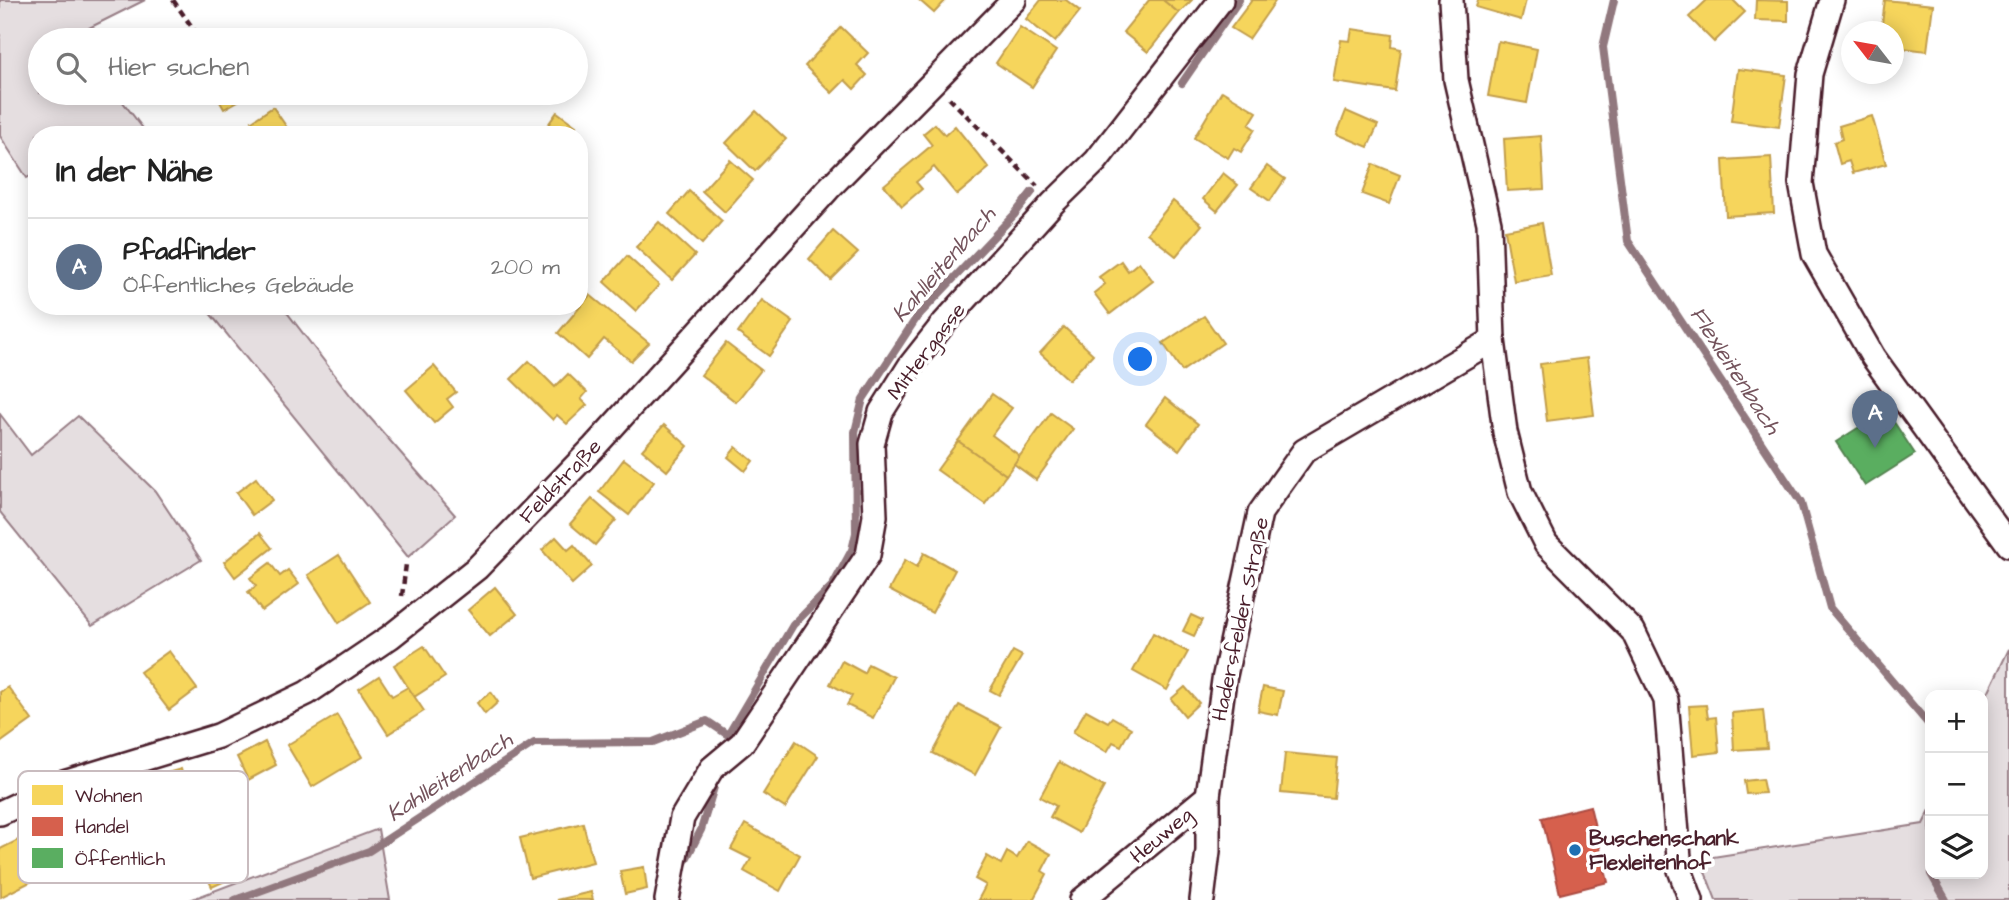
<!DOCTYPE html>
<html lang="de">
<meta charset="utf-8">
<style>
:root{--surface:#fff;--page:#f6f6f6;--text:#222;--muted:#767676;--line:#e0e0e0;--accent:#1f6fb2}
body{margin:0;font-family:"Architects Daughter",sans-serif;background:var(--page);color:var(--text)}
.controls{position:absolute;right:21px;bottom:21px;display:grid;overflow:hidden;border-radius:14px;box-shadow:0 4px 18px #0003}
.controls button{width:63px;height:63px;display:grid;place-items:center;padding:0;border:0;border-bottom:2px solid var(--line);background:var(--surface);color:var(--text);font:35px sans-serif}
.compass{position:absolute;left:1841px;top:21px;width:63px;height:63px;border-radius:50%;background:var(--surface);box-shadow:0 4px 18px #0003;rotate:301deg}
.you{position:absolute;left:1141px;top:360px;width:24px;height:24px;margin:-18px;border:5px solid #fff;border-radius:50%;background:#1a73e8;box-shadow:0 0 0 10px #1a73e833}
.badge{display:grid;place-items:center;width:46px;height:46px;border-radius:50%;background:var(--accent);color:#fff;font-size:23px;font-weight:700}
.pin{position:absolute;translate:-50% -58px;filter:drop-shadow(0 2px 4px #0008)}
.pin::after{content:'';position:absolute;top:37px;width:24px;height:21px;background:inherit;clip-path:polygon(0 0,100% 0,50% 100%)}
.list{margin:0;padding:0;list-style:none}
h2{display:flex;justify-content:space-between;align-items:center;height:91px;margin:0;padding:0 28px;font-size:30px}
h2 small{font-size:23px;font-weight:400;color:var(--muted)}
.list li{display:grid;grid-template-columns:46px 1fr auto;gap:21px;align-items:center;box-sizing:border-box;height:98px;padding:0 28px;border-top:2px solid var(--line)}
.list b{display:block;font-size:26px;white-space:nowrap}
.list p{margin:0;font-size:23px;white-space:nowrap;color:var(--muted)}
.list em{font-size:23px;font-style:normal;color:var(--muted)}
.icon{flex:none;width:38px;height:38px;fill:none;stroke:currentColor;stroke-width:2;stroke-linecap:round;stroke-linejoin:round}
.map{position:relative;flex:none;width:2009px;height:900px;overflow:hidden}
.search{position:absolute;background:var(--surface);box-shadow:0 4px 18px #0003;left:28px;top:28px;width:560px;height:77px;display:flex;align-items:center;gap:18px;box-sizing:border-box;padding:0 24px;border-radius:38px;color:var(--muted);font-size:26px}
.panel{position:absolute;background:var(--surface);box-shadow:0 4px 18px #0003;left:28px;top:126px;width:560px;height:189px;border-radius:28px}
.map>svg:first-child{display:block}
</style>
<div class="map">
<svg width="2009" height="900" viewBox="0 0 2009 900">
<rect width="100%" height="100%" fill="#fff"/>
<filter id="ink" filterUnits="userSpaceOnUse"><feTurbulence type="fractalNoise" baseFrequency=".0143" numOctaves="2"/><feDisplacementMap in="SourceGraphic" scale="14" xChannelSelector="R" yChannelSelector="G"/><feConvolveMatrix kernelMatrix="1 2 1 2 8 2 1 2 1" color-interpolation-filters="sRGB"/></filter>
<g filter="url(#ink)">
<g fill="#e5dee0" stroke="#987e86" stroke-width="2">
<polygon points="0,0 145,0 73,36 75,40 40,40 40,93 116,93 148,135 37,135 37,172 27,178 0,136"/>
<polygon points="204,306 282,306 351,396 455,515 408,557"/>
<polygon points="0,414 31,455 78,416 155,491 201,560 92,626 0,512"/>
<polygon points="2009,649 2009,900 1716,900 1700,859 1923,824 1930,810 1930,874 1983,874 1983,703"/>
<polygon points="378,829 390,900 190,900"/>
</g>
<g fill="#f6d55c" stroke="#c29e4d" stroke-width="2">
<polygon points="919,0 946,0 934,13"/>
<polygon points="1041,0 1066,0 1080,11 1055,42 1026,19"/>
<polygon points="1149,0 1163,0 1179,13 1148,52 1123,32"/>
<polygon points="1163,0 1192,0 1179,13"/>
<polygon points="1252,0 1276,0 1249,39 1231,28"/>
<polygon points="1478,0 1526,0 1521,20 1476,7"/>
<polygon points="1707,0 1733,0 1745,12 1714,42 1689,17"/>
<polygon points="1756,0 1788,1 1788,21 1755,20"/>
<polygon points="1885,0 1933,5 1927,51 1894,47 1894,32 1881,32"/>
<polygon points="841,27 868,53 857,65 867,75 854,89 845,80 832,93 805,66"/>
<polygon points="1020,27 1056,51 1032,87 996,63"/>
<polygon points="1352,29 1393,35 1392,47 1401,49 1395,91 1334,82 1341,40 1350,41"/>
<polygon points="1498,41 1537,49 1527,103 1488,96"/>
<polygon points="1738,69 1786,75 1779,127 1731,121"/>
<polygon points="1222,91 1257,112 1249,125 1255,129 1241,152 1234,148 1228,158 1194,138"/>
<polygon points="215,93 252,93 224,109"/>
<polygon points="273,107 292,135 261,135 252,121"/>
<polygon points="756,111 786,139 755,171 726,143"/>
<polygon points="1346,111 1378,125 1368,147 1337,134"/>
<polygon points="557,112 576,126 570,135 553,135 545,129"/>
<polygon points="1872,116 1886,164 1853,173 1849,161 1840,164 1834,142 1842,139 1839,126"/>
<polygon points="935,124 945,135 955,126 989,168 957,195 934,167 916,182 922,189 902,206 884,185 932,145 923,134"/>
<polygon points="1541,136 1544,189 1507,191 1504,139"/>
<polygon points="1771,157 1774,213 1726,216 1723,160"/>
<polygon points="730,160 753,180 725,212 702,191"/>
<polygon points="1373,164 1400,175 1389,204 1362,194"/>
<polygon points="1267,166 1285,179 1270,201 1251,188"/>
<polygon points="1223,173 1238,185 1217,211 1203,199"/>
<polygon points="689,191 722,221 702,244 669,214"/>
<polygon points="1173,201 1202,225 1176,256 1147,233"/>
<polygon points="659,222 695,255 672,280 636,247"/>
<polygon points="1542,223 1551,275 1514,281 1505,230"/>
<polygon points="833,231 858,253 831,280 809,259"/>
<polygon points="627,256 659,285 636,311 604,282"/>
<polygon points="1121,261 1128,271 1139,262 1153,281 1110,314 1094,293 1105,284 1099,277"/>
<polygon points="590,295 649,343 631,361 604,339 587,359 558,333"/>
<polygon points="762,300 793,322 769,356 738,333"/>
<polygon points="1204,316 1223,343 1182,371 1163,343"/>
<polygon points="1064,327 1093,354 1069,380 1040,353"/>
<polygon points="726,343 761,370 736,402 701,375"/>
<polygon points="1587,358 1594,415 1547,421 1540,364"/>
<polygon points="529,361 555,387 568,374 587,392 581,399 587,405 567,424 557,415 553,420 511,379"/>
<polygon points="434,366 456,392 447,399 453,407 434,423 406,390"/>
<polygon points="992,394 1012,408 992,435 1020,456 1006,475 958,441"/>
<polygon points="1165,398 1198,424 1179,450 1146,424"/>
<polygon points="1051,413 1073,429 1036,480 1014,464"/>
<polygon points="664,425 688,446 667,471 642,450"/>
<polygon points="958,441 1006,475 985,504 937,470"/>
<polygon points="736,447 753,461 745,471 728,457"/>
<polygon points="624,459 654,482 629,515 599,492"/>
<polygon points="256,478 272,500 252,515 236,493"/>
<polygon points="592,499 616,520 595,545 570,524"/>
<polygon points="260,533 272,548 235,577 224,562"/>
<polygon points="556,537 568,550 574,545 592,566 572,584 542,550"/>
<polygon points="924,553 955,570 932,613 889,590 905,560 917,567"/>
<polygon points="339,555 370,602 339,623 308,575"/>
<polygon points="270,563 280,576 288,570 299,584 262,611 248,592 256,586 250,578"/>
<polygon points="495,587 517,614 490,636 468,610"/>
<polygon points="1191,615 1202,620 1194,636 1183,631"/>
<polygon points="1153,633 1188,652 1167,690 1133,671"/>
<polygon points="424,646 445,677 414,697 394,665"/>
<polygon points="169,651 197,689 169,710 140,672"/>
<polygon points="1013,651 1022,656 999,695 990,690"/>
<polygon points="842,661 864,673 868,664 894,677 873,718 847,705 852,696 830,684"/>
<polygon points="379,676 392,696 408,687 424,711 388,734 359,689"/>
<polygon points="8,687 32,720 0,743 0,692"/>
<polygon points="1185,687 1199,703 1185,716 1171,699"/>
<polygon points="1263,687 1283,691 1278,715 1258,711"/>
<polygon points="491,692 498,702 485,714 477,703"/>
<polygon points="959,705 1001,727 975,775 933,753"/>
<polygon points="1706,705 1708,718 1716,717 1719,752 1693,755 1689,706"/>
<polygon points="1086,710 1108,722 1112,717 1131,728 1121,746 1113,742 1107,752 1073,732"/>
<polygon points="1763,710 1767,748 1734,750 1732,713"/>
<polygon points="337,715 362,757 312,787 287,745"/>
<polygon points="796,741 818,756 785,808 763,794"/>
<polygon points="265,742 276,765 248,780 237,757"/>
<polygon points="1285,753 1337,758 1333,798 1281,793"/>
<polygon points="1059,762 1104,787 1079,833 1050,817 1056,806 1040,797"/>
<polygon points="181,769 192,809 134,827 122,786"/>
<polygon points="1762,779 1765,793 1746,794 1744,781"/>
<polygon points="583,823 593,862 530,878 520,838"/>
<polygon points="745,824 800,855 780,891 744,871 751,859 731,849"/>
<polygon points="18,840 38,878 1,897 0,849"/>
<polygon points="1027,841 1051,854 1042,871 1047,874 1033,900 978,900 986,885 975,879 987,856 1001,864 1007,852 1017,858"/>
<polygon points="226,866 232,878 212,887 206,875"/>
<polygon points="644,867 647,889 625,894 620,871"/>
<polygon points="591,892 593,900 556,900"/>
</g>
<polygon fill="#d6604d" stroke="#ac4c43" stroke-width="2" points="1590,806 1608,882 1560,894 1542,818"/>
<polygon fill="#5aae61" stroke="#558351" stroke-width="2" points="1886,410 1915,454 1865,486 1836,442"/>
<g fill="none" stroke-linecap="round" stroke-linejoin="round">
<g stroke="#91787e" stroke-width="8">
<polyline points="1614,0 1603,47 1628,241 1801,503 1830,608 1930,726"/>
<polyline points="1182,83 1239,0"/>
<polyline points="682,867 701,830 714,787"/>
<polyline points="1931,874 1946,900"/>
<polyline points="235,900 369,851 534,743 653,742 707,721 728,735 793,625 833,585 852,550 856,533 855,432 863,399 917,317 1014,215 1032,192"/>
</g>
<defs>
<g id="minor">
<polyline points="1832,0 1810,74 1801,183 1814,254 1873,357 2009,545"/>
<polyline points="1493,340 1505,432 1520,492 1546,544 1633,631 1666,700 1680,870 1691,900"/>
<polyline points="0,813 64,783 218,736 307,693 390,637 477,568 594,447 828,189 1014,0"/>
<polyline points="667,900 682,818 712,768 742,743 868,555 875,516 872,444 881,412 910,366 944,323 1053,203 1096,161 1221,0"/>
<polyline points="1082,900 1208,796"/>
<polyline points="1202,900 1208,851 1208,796 1224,680 1260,513 1304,451 1493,340 1489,223 1456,80 1451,0"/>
</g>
</defs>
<use href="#minor" stroke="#4a1f2b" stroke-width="28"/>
<g stroke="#4a1f2b" stroke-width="4.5" stroke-dasharray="7 5" stroke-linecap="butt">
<polyline points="173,0 201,40"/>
<polyline points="949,98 1037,186"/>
<polyline points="402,596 406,564"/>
</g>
<use href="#minor" stroke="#fff" stroke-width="23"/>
</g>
</g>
<circle fill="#1f6fb2" stroke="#fff" stroke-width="2.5" cx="1575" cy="850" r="7"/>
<g text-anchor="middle" stroke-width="7" stroke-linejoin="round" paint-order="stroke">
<g font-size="21" fill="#4a1f2b" stroke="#fff">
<text transform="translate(926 351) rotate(-53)" y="7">Mittergasse</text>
<text transform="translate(560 481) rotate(-46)" y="7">Feldstraße</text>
<text transform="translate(1240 619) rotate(-78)" y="7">Hadersfelder Straße</text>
<text transform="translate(1161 835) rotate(-40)" y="7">Heuweg</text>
</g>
<g font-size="21" font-weight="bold" fill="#4a1f2b" stroke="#fff" text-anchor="start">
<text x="1589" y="845">Buschenschank<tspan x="1589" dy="24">Flexleitenhof</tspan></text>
</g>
<g font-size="23" font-style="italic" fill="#74535c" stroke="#fff">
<text transform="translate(943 264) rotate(-49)" y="8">Kahlleitenbach</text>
<text transform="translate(1736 370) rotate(57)" y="8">Flexleitenbach</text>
<text transform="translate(449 776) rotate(-33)" y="8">Kahlleitenbach</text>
</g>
</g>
<rect x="18" y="771" width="230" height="112" rx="10" fill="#fff" stroke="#c9bcbf" stroke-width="2"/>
<rect x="32" y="785" width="31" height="20" fill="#f6d55c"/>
<rect x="32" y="817" width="31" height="19" fill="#d6604d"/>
<rect x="32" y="848" width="31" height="20" fill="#5aae61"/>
<g font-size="19" fill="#4a1f2b">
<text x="75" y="802">Wohnen</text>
<text x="75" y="833">Handel</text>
<text x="75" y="865">Öffentlich</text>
</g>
</svg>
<div class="controls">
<button>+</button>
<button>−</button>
<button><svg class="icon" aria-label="layers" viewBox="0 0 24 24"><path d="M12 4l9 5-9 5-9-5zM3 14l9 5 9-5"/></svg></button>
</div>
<svg class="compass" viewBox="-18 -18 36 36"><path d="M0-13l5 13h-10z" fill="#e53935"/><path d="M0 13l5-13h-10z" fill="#767676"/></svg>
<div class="you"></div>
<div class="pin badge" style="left:1875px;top:448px;background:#5c6f8a">A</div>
<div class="search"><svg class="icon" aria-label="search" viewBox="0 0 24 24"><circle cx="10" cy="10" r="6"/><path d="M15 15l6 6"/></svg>Hier suchen</div>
<section class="panel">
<h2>In der Nähe<small></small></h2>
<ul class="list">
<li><span class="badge" style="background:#5c6f8a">A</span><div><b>Pfadfinder</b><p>Öffentliches Gebäude</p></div><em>200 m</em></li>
</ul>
</section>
</div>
